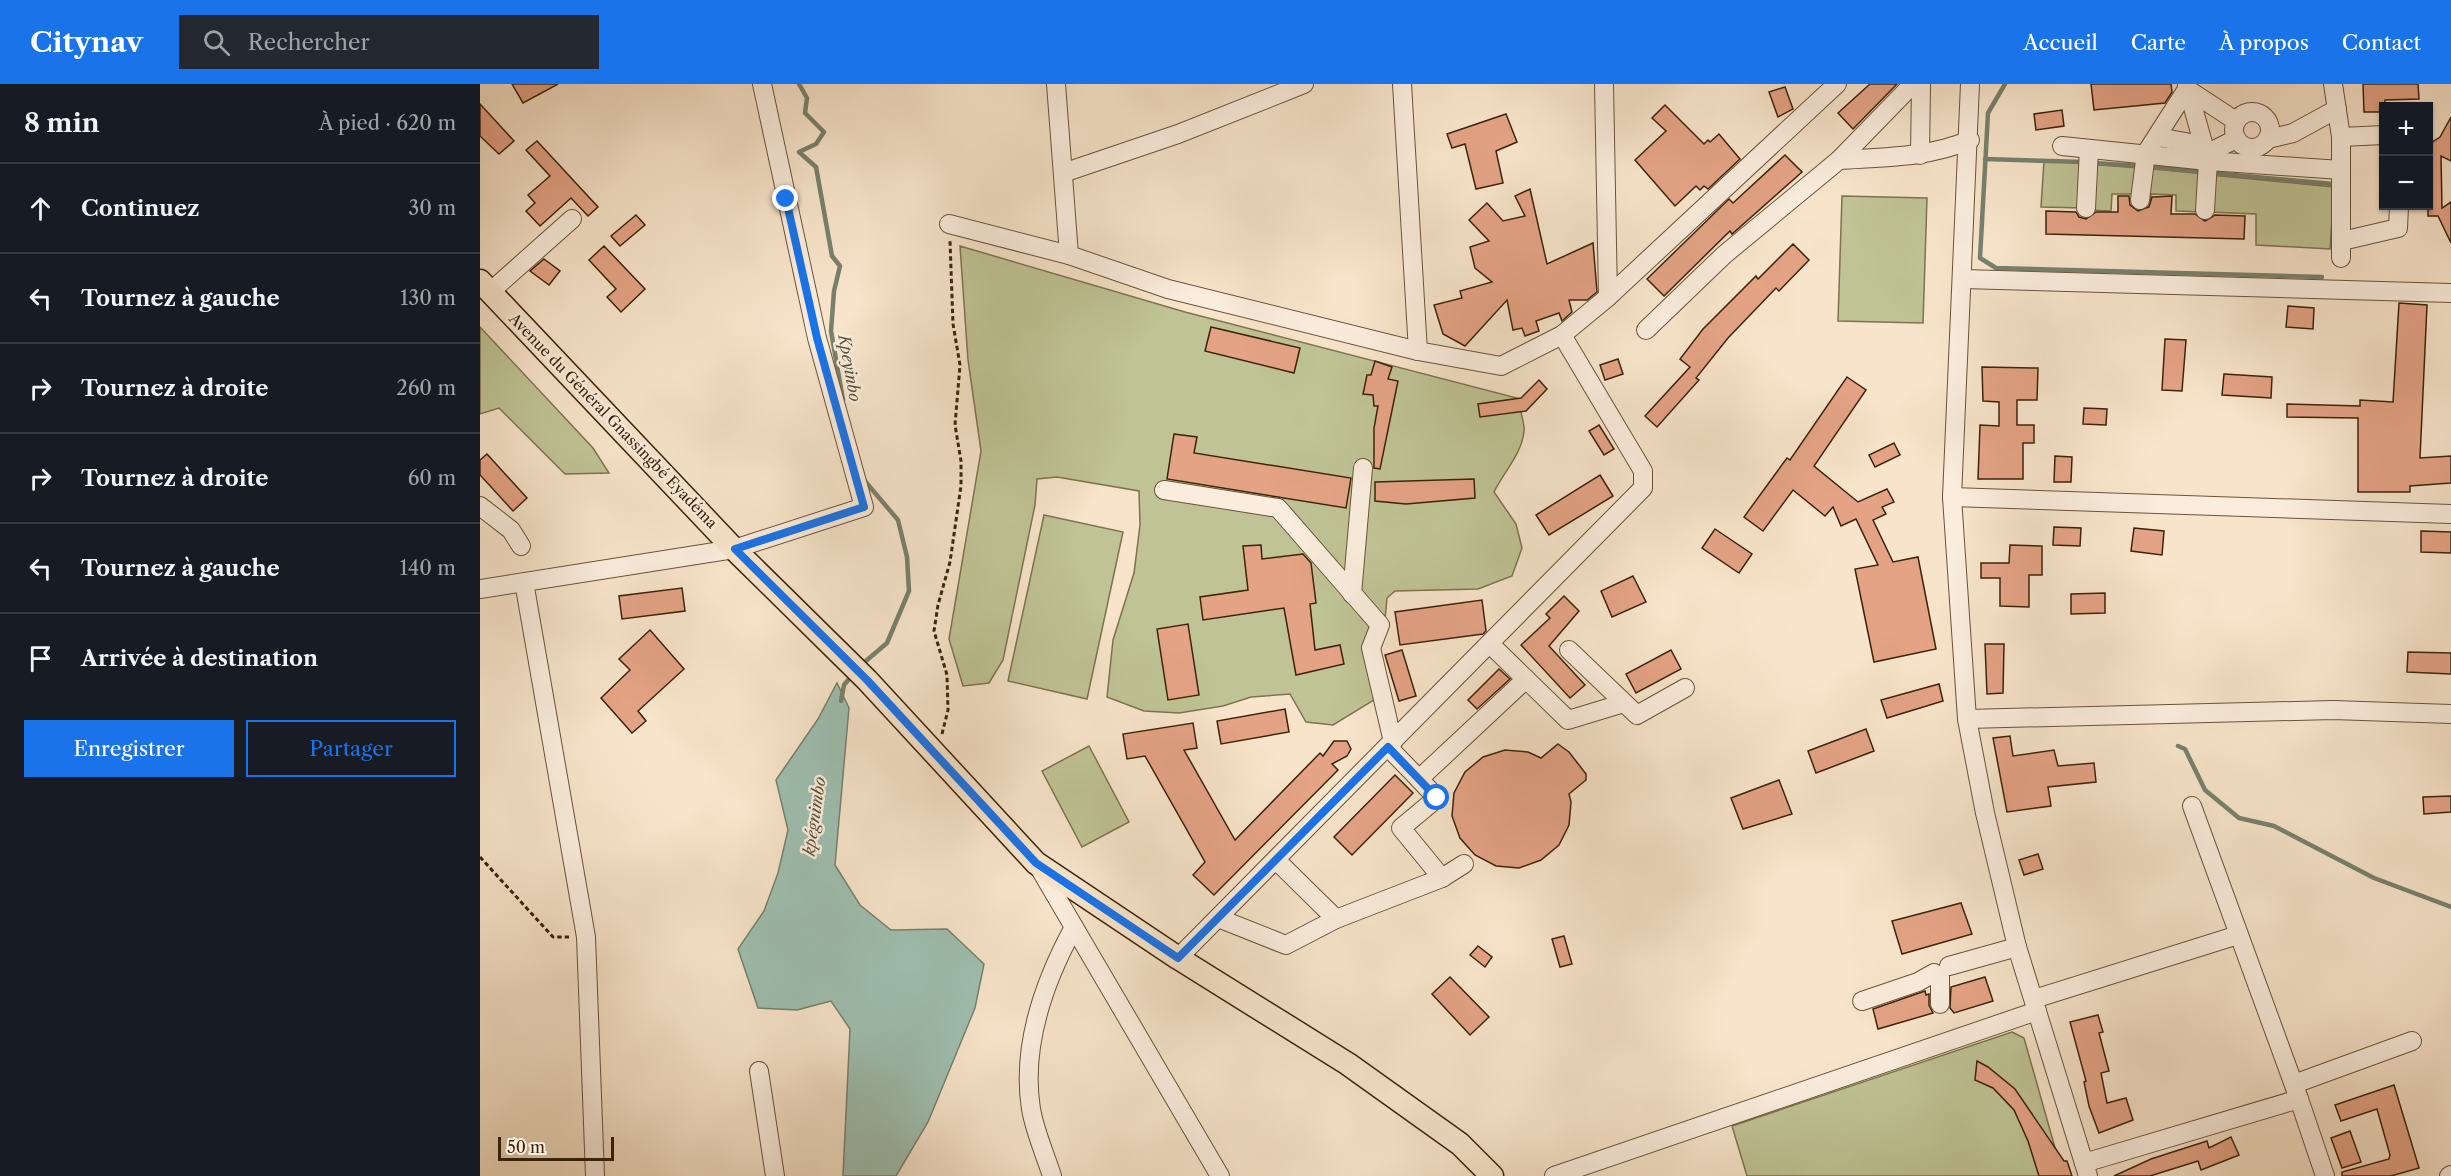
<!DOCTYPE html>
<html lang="fr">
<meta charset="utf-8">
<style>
:root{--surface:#171b24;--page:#242831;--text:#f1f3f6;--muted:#9ea1a6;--line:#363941;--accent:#1a73e8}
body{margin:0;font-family:"Libre Caslon Text",serif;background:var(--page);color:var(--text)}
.controls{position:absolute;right:18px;top:18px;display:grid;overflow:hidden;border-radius:0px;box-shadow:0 2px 4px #0004}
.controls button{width:54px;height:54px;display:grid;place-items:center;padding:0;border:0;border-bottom:2px solid var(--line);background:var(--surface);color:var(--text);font:30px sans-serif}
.scale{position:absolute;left:18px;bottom:15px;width:116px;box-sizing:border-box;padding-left:6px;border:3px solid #3c2308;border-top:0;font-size:16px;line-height:21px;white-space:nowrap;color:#3c2308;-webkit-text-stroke:4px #faeddd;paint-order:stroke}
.stop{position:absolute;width:18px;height:18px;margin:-14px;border:4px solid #1a73e8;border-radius:50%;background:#fff}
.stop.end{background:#1a73e8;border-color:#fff;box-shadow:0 2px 6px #0008}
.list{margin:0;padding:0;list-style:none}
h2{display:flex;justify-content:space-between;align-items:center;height:78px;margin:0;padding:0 24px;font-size:26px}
h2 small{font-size:20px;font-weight:400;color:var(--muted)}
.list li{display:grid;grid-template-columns:39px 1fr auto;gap:18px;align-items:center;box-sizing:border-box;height:90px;padding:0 24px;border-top:2px solid var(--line)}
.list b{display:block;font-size:22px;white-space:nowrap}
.list em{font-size:20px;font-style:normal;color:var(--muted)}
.actions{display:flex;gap:12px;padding:18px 24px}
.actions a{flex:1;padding:14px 0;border:2px solid var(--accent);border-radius:0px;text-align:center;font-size:21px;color:var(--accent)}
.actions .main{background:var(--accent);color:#fff}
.icon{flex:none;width:33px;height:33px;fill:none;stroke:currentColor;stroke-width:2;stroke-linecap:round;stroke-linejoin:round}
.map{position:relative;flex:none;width:1971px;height:1092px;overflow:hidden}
header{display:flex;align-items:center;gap:36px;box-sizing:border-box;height:84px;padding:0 30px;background:var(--accent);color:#fff}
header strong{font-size:28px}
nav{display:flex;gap:33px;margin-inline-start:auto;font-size:21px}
.search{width:420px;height:54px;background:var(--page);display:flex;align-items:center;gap:15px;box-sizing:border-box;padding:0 21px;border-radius:0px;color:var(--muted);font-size:22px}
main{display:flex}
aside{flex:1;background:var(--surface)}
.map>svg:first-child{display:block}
</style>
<header>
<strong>Citynav</strong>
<div class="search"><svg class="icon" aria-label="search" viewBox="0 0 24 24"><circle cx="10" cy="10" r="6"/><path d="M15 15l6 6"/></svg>Rechercher</div>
<nav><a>Accueil</a><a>Carte</a><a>À propos</a><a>Contact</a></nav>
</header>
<main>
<aside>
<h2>8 min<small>À pied · 620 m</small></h2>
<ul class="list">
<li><svg class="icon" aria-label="ahead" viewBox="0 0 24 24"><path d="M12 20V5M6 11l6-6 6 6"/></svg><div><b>Continuez</b></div><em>30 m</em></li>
<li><svg class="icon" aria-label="left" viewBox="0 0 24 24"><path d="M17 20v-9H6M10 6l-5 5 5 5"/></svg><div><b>Tournez à gauche</b></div><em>130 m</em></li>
<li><svg class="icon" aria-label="right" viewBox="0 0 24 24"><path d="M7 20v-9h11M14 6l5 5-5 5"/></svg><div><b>Tournez à droite</b></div><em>260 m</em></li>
<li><svg class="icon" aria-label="right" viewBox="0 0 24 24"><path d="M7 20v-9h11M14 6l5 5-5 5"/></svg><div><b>Tournez à droite</b></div><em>60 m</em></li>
<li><svg class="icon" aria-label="left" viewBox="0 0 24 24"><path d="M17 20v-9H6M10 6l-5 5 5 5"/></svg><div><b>Tournez à gauche</b></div><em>140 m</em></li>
<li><svg class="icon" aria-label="arrive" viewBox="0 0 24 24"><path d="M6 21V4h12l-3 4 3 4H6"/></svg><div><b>Arrivée à destination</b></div></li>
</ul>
<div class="actions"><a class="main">Enregistrer</a><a>Partager</a></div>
</aside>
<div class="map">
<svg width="1971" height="1092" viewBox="0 0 1971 1092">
<rect width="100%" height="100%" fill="#f7e4ca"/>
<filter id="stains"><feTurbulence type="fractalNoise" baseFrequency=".00333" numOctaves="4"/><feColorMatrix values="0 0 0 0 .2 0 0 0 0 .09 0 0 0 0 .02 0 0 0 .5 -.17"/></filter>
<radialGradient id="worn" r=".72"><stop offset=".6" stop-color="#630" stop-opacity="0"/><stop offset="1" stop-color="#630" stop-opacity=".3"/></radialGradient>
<g fill="#bfc395" stroke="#7e734e" stroke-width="1.5">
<polygon points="1564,77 1606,79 1604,124 1561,123"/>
<polygon points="1610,80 1659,84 1654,110 1632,110 1631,127 1608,126"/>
<polygon points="1664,84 1725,90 1723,128 1696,127 1696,111 1671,110 1670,127 1662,127"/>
<polygon points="1730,91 1854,103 1850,165 1776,161 1776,130 1728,128"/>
<polygon points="1362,112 1447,114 1443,239 1358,237"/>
<path d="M480,162L705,228L1037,314C1039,323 1045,338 1044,347C1042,370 1023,389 1014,408L1036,440L1042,464L1032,492L998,505L915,507L907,514L904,546L887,579L894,616L853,641L826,638L810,610L771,613L743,622L699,629L664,627L627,613L633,556L654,489L660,441L659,407L577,393L557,395L555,421L523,576L509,599L483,602L469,555L501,367L488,276Z"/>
<polygon points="0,243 113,364 129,389 85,390 19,324 0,330"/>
<polygon points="564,431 643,448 607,615 528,597"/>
<polygon points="609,662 649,738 602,763 562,687"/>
<polygon points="1532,948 1544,954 1583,1092 1267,1092 1252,1042"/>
</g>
<polygon fill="#9ebfb0" stroke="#77816d" stroke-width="1.5" points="357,599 369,624 355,781 380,821 411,846 467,845 504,880 495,924 448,1038 416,1092 363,1092 370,945 351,917 317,926 278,924 258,865 284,827 298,789 308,746 296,696 338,635"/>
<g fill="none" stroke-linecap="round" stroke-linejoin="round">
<g stroke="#77816d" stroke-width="4.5">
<polyline points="319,0 327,14 325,29 344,48 336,60 319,68 336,83 352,172 360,182 354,207 351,247 363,316"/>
<polyline points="1525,0 1508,29 1500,174 1516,184 1842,193"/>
<polyline points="1505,75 1604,78"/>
<polyline points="1613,79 1661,82"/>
<polyline points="1669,83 1724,88"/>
<polyline points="1732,89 1853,100"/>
<polyline points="380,582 407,559 429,507 427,473 418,436 384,396"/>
<polyline points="361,617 364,601 373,590"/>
<polyline points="1698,662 1705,665 1725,706 1759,734 1794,742 1894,794 1971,823"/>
</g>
</g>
<g fill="#e4a385" stroke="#3c2308" stroke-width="1.5">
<polygon points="32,0 78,0 43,19"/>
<polygon points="1390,0 1417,0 1373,45 1358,29"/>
<polygon points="1611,0 1691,0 1692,8 1685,19 1614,26"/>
<polygon points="1883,0 1938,0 1939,15 1905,16 1904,28 1884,28"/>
<polygon points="1305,3 1313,25 1298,33 1289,8"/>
<polygon points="0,20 34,57 19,70 0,52"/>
<polygon points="1185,21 1224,60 1228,56 1230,58 1239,50 1260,75 1228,105 1224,102 1220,106 1216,102 1195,122 1155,76 1186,47 1172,34"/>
<polygon points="1582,26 1584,42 1556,46 1554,30"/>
<polygon points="1026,30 1037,58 1016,67 1023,99 996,105 985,60 972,64 967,50"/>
<polygon points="1971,33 1971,77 1961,72 1962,124 1971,118 1971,159 1958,132 1948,132 1948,61 1960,53"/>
<polygon points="57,57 118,123 108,132 91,114 60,142 46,127 55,119 48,111 70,92 46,66"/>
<polygon points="1305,71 1322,88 1252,150 1250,147 1184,212 1167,195 1249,115 1253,119"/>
<polygon points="1050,105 1067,180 1113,159 1117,208 1107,216 1089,216 1092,228 1082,237 1079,229 1056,237 1059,247 1045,252 1042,244 1033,246 1027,216 985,262 963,250 954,221 982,214 980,207 1012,198 995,184 990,163 1009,157 989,136 1007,119 1023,137 1045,132 1035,112"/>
<polygon points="1638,112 1649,112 1650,121 1658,127 1669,123 1672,113 1692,112 1691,130 1715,130 1725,137 1735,131 1765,132 1764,155 1566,150 1566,127 1596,128 1599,133 1606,135 1616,128 1638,128"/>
<polygon points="156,131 165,141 140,162 131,152"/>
<polygon points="1313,160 1329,176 1299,207 1296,204 1248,254 1216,294 1219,296 1177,343 1165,332 1210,283 1200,275 1223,245 1276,192 1278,195"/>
<polygon points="124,162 165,205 141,228 127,213 136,205 109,176"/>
<polygon points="64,175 80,187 69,201 50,187"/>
<polygon points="1919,219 1947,221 1940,374 1971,372 1971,399 1930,402 1930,408 1878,408 1878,334 1807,333 1807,320 1880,322 1880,316 1913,318"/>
<polygon points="1808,222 1834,224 1833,245 1806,243"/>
<polygon points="731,243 820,264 814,289 725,267"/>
<polygon points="1685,255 1706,256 1702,307 1682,306"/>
<polygon points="1138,275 1143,290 1125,296 1120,281"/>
<polygon points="895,277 912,283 908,295 918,297 900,385 894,384 894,344 898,322 894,322 893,311 883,310 887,291 891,291"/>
<polygon points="1502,283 1558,284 1557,316 1537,316 1537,341 1554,341 1554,359 1543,359 1543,395 1498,395 1500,341 1519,342 1519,318 1503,317"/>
<polygon points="1744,290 1792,293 1791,314 1742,311"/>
<polygon points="1367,293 1386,306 1334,382 1378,418 1407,405 1414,418 1402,423 1406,430 1393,436 1413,478 1438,473 1456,565 1394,578 1375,485 1398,481 1376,435 1361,442 1353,423 1345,432 1313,406 1283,447 1264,433 1307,374 1310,376"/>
<polygon points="1059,296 1067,305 1046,327 1000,333 998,320 1041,314"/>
<polygon points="1604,324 1627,325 1626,341 1603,340"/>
<polygon points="1119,341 1134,365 1124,371 1109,347"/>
<polygon points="694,350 717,353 714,369 871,394 866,424 687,395"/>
<polygon points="1414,359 1420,371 1395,383 1389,371"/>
<polygon points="7,370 47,414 33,427 0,391 0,376"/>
<polygon points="1575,372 1592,373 1591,398 1574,398"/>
<polygon points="1120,391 1133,412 1069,451 1056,431"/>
<polygon points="994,395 995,414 926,420 895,417 895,398"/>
<polygon points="1574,443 1601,444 1600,462 1573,461"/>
<polygon points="1654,444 1684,447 1682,471 1651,467"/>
<polygon points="1235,445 1272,470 1259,489 1222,464"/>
<polygon points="1941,447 1971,448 1971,469 1941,468"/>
<polygon points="781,461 782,475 823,470 831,479 836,519 830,520 835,566 860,561 864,580 816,591 804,524 723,536 720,513 768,506 763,462"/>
<polygon points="1530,461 1562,462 1562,491 1549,491 1549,523 1520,522 1520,494 1501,494 1501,479 1529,479"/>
<polygon points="1153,492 1166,518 1132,533 1121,507"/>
<polygon points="202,504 205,527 142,535 139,512"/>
<polygon points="1625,509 1625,529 1591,530 1591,510"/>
<polygon points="1084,512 1099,527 1069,562 1105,601 1090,614 1041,561 1070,534 1066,530"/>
<polygon points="1002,516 1006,547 1003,550 920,561 915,528"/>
<polygon points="708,540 719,611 688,616 677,545"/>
<polygon points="170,546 204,585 158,627 166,637 152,649 121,614 150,586 139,575"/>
<polygon points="1505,560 1524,560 1523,609 1507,610"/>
<polygon points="922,566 936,612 919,617 905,571"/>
<polygon points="1191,566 1201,585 1156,609 1146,590"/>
<polygon points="1928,568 1971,569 1971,590 1927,588"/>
<polygon points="1019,585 1030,595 997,625 988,616"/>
<polygon points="1459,600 1463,617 1407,634 1401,616"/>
<polygon points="805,625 809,648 741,660 737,637"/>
<polygon points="713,639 717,664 704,666 755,756 840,669 843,672 854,657 867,657 871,665 867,672 852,680 858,686 734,811 713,791 725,778 665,672 647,675 643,650"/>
<polygon points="1386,645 1394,667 1336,689 1328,667"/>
<polygon points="1530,652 1533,672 1574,666 1578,682 1614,679 1616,698 1568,703 1571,722 1527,728 1513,654"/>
<polygon points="1078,660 1089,668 1106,690 1106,696 1089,710 1091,718 1089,741 1079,761 1061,776 1039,784 1016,782 995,771 980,754 972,732 974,709 985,688 1003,673 1025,666 1048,668 1061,674"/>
<polygon points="915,691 933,709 872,771 854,753"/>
<polygon points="1299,696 1312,730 1263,745 1251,714"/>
<polygon points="1971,712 1971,728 1944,730 1943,713"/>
<polygon points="1558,770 1563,785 1544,791 1539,776"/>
<polygon points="1481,819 1492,850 1422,870 1412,837"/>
<polygon points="1084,852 1092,880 1080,883 1072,855"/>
<polygon points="998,862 1012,873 1005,883 990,871"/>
<polygon points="970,893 1009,933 990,951 952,910"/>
<polygon points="1505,893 1513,917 1474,929 1470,924 1471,903"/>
<polygon points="1445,907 1446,911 1449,910 1449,921 1453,929 1398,945 1393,925"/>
<polygon points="1618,931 1623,948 1619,949 1629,987 1621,989 1627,1019 1646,1014 1653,1036 1619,1049 1609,1022 1604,998 1606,997 1590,938"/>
<polygon points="1497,977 1508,983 1535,1005 1584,1077 1587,1077 1592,1092 1559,1092 1548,1057 1534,1026 1513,1004 1495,996"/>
<polygon points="1914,1001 1939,1084 1911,1092 1862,1092 1862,1088 1909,1075 1910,1071 1897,1025 1861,1037 1855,1021"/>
<polygon points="1870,1047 1881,1078 1862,1084 1851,1054"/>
<polygon points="1751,1053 1759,1071 1721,1086 1718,1077 1670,1092 1634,1092 1671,1075 1727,1057 1729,1064"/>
</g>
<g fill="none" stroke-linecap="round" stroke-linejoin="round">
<defs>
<g id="minor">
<polyline points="576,0 589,171"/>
<polyline points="922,0 938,267"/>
<polyline points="1124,0 1128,213"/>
<polyline points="1490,0 1472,413 1487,635 1505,729 1537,863 1608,1092"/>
<polyline points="1853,0 1861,53 1861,174"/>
<polyline points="1707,2 1728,77 1725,126"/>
<circle cx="1772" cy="46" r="18"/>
<polyline points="1678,53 1711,59 1726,70 1756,55"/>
<polyline points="1861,53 1904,51"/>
<polyline points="1788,55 1813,49 1857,25"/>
<polyline points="1582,62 1728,77 1861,86"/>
<polyline points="1440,71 1441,0"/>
<path d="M1359,76C1404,73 1447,74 1490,56"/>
<polyline points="583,89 698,50 824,0"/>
<polyline points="1660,116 1666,69 1707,5 1756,37"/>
<polyline points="1606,124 1609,65"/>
<polyline points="469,140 589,171 688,205 938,267 1021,282 1082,251 1128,213 1357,0"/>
<polyline points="1862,157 1918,144 1919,122"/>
<polyline points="1483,195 1971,209"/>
<polyline points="10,208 92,135"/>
<polyline points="1166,246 1244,171 1359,76 1433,0"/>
<polyline points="684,406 798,424 900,541 891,564 913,658"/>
<polyline points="1472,413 1971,430"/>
<polyline points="0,422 31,446 41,462"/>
<polyline points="44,498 106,853 115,1092"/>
<polyline points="0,505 254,465 384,423 337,254 282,0"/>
<polyline points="872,510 883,384"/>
<polyline points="1010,560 1088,636 1144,619"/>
<polyline points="1089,566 1157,631 1205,604"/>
<polyline points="1487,635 1853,626 1971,630"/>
<polyline points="908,663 939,695 1046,595"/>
<polyline points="939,695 957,714 921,744 962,794 984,780"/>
<polyline points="1712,722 1819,1015 1845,1092"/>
<polyline points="796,776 856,835 962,794"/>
<polyline points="557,780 740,1092"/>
<polyline points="738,834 806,861 856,835"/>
<polyline points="698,874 1163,404 1163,387 1082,251"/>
<polyline points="1469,882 1537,863"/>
<polyline points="1460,893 1460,920"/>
<polyline points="1554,915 1758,851"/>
<polyline points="1382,917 1438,898 1454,889"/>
<polyline points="279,987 295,1092"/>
<polyline points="1814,1000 1932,957"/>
<polyline points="1604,1079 1819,1015"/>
<path d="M572,1092C565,1070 555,1048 551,1025C541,962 564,898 594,843"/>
<polyline points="1074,1092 1557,927"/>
<polyline points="1969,1092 1971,1091"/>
</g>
<polyline id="major" points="0,197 254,465 387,596 556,779 698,874 868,980 980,1060 1012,1092"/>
</defs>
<use href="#minor" stroke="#6b5338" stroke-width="20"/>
<use href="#major" stroke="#3c2308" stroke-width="25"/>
<g stroke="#3c2308" stroke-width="3" stroke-dasharray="4.5 3" stroke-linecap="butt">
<polyline points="462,650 468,626 467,591 454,547 458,521 470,478 481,402 481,377 475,341 480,281 473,240 470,157"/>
<polyline points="0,773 73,853 89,853"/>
</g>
<use href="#minor" stroke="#faeddd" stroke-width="18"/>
<use href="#major" stroke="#f7e4ca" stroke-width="22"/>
</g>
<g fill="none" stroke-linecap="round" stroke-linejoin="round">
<polyline stroke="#1a73e8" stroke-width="8" points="306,115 337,254 384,423 255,465 387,596 556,779 698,874 908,663 957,714"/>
</g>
<g text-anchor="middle" stroke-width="5" stroke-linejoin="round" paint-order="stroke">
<g font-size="15" fill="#3c2308" stroke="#faeddd">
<text transform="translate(133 337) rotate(46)" y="5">Avenue du Général Gnassingbé Eyadéma</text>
</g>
<g font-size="16" font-style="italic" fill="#59523a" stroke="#faeddd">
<text transform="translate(370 284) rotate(80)" y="6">Kpeyinbo</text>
<text transform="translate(334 732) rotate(-82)" y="6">kpégnimbo</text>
</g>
</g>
<rect width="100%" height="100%" filter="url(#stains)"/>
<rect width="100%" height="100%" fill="url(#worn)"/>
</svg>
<div class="controls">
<button>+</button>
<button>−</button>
</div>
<div class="scale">50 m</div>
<div class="stop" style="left:957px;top:714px"></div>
<div class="stop end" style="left:306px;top:115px"></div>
</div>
</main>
